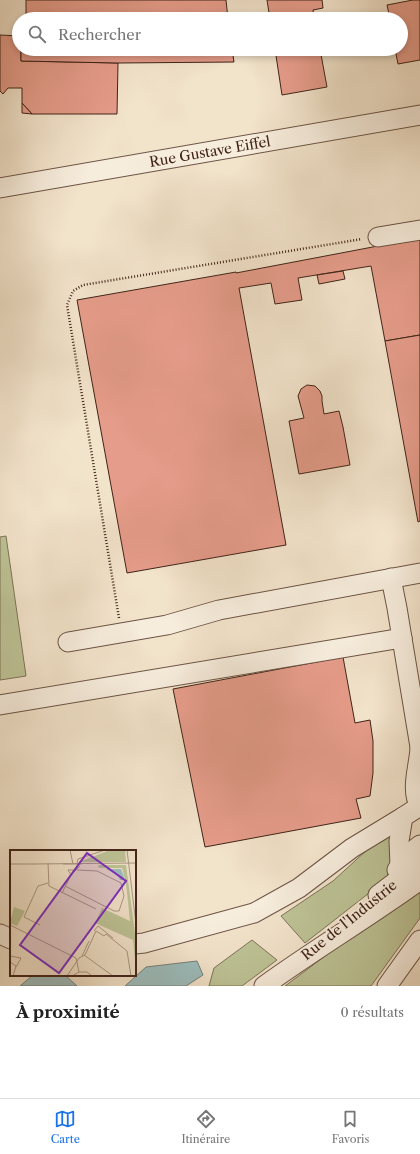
<!DOCTYPE html>
<html lang="fr">
<head>
<meta charset="utf-8">
<style>
  body { margin:0; font-family:"Libre Caslon Text",serif; background:#f2f2f2; color:#222 }
  .list { margin:0; padding:0; list-style:none }
  h2 { display:flex; justify-content:space-between; align-items:center; height:52px; margin:0; padding:0 16px; font-size:17px }
  h2 small { font-size:13px; font-weight:400; color:#767676 }
  .icon { flex:none; width:22px; height:22px; fill:none; stroke:currentColor; stroke-width:2; stroke-linecap:round; stroke-linejoin:round }
  .map { position:relative; flex:none; width:420px; height:986px; overflow:hidden }
  .search { position:absolute; background:#fff; box-shadow:0 2px 6px #0003; left:12px; right:12px; top:12px; height:44px; display:flex; align-items:center; gap:10px; box-sizing:border-box; padding:0 14px; border-radius:22px; color:#767676; font-size:15px }
  .sheet { height:112px; background:#fff }
  nav { display:flex; justify-content:space-around; align-items:center; box-sizing:border-box; height:56px; border-top:1px solid #e0e0e0; background:#fff; font-size:11px; color:#767676 }
  nav a { display:grid; justify-items:center; gap:2px }
  nav .on { color:#1a73e8 }
  .map>svg:first-child { display:block }
  .green { fill:#bdc396; stroke:#7e7457 }
  .water { fill:#9cbdbd; stroke:#77807b }
  .building { fill:#e59c8a; stroke:#402418 }
  .lines { fill:none; stroke-linecap:round; stroke-linejoin:round }
  .minor-casing { stroke:#6c5445; stroke-width:21 }
  .path { stroke:#402418; stroke-width:2.5; stroke-dasharray:1 2; stroke-linecap:butt }
  .minor { stroke:#f7eddd; stroke-width:19 }
  .labels { text-anchor:middle; dominant-baseline:central; stroke-width:3.5; stroke-linejoin:round; paint-order:stroke }
  .street-label { font-size:14px; fill:#402418; stroke:#f7eddd }
  .inset-road { fill:none; stroke:#ab9783; stroke-width:1 }
  .view { fill:#7b2cbf; fill-opacity:0.15; stroke:#7b2cbf; stroke-width:2 }
  .inset-edge { fill:none; stroke:#402418; stroke-width:2 }
</style>
</head>
<body>
<div class="map">
<svg width="420" height="986" viewBox="0 0 420 986">
  <rect width="100%" height="100%" fill="#f2e3cb"/>
  <filter id="stains"><feTurbulence type="fractalNoise" baseFrequency=".005" numOctaves="4"/><feColorMatrix values="0 0 0 0 .2 0 0 0 0 .09 0 0 0 0 .02 0 0 0 .5 -.17"/></filter>
  <radialGradient id="worn" r=".72"><stop offset=".6" stop-color="#630" stop-opacity="0"/><stop offset="1" stop-color="#630" stop-opacity=".3"/></radialGradient>
  <g class="green">
    <path d="M 6,536 L 26,676 L 0,680 L 0,537 Z"/>
    <path d="M 397,829 L 387,879 L 305,943 L 281,916 L 333,881 L 368,849 Z"/>
    <path d="M 420,885 L 420,918 L 371,986 L 285,986 Z"/>
    <path d="M 252,940 L 277,960 L 242,986 L 209,986 L 214,968 Z"/>
  </g>
  <g class="water">
    <path d="M 197,961 L 203,975 L 186,986 L 125,986 L 146,967 Z"/>
    <path d="M 33,975 L 65,975 L 77,986 L 20,986 Z"/>
  </g>
  <g class="building">
    <path d="M 26,0 L 226,0 L 228,19 L 26,19 Z"/>
    <path d="M 267,0 L 322,0 L 323,8 L 313,10 L 314,19 L 270,19 Z"/>
    <path d="M 413,0 L 420,0 L 420,60 L 398,64 L 395,49 L 401,49 L 401,19 L 390,19 L 387,5 Z"/>
    <path d="M 0,35 L 19,36 L 19,49 L 21,49 L 21,61 L 118,63 L 117,114 L 32,114 L 22,103 L 22,88 L 8,88 L 3,94 L 0,91 Z"/>
    <path d="M 21,49 L 232,49 L 234,62 L 118,63 L 21,61 Z"/>
    <path d="M 275,49 L 320,49 L 327,87 L 282,95 Z"/>
    <path d="M 22,103 L 32,114 L 22,113 Z"/>
    <path d="M 420,238 L 420,335 L 385,341 L 371,266 L 298,278 L 302,300 L 275,304 L 271,283 L 239,288 L 286,545 L 127,573 L 77,300 L 236,272 L 236,273 Z"/>
    <path d="M 343,271 L 345,279 L 319,284 L 317,275 Z"/>
    <path d="M 420,335 L 420,521 L 418,522 L 385,341 Z"/>
    <path d="M 307,385 L 315,386 L 320,391 L 322,396 L 322,401 L 324,414 L 339,411 L 343,427 L 350,465 L 299,474 L 289,421 L 304,418 L 298,396 L 301,389 Z"/>
    <path d="M 343,657 L 355,723 L 370,720 L 373,741 L 373,773 L 370,796 L 356,799 L 361,818 L 205,847 L 173,689 Z"/>
  </g>
  <g class="lines">
    <defs>
      <g id="minor">
        <path id="s1" d="M 0,188 L 420,115"/>
        <path d="M 378,237 L 420,230"/>
        <path d="M 391,578 L 397,608 L 420,747"/>
        <path d="M 68,642 L 167,625 L 219,610 L 420,573"/>
        <path d="M 0,705 L 402,638"/>
        <path d="M 420,748 C 419,767 410,789 420,807"/>
        <path d="M 400,865 L 399,841 L 403,817 L 420,806"/>
        <path d="M 397,870 C 402,859 410,852 420,845"/>
        <path d="M 378,895 L 420,863"/>
        <path d="M 0,934 L 11,939"/>
        <path d="M 135,944 L 144,943 L 254,913 L 299,888 L 352,848 L 403,817"/>
        <path d="M 264,986 C 315,949 369,917 420,880"/>
        <path d="M 387,986 L 420,940"/>
      </g>
    </defs>
    <use href="#minor" class="minor-casing"/>
    <path class="path" d="M 119,618 L 67,305 L 73,291 L 83,285 L 362,239"/>
    <use href="#minor" class="minor"/>
  </g>
  <g class="labels">
    <g class="street-label">
      <text stroke="none"><textPath href="#s1" startOffset="213">Rue Gustave Eiffel</textPath></text>
      <text transform="translate(349 920) rotate(-39)">Rue de l'Industrie</text>
    </g>
  </g>
  <g transform="translate(10 850)">
    <rect width="126" height="126" fill="#f2e3cb"/>
    <path d="M 100,0 L 115,0 L 116,12 L 69,12 ZM 88,15 L 116,15 L 126,91 L 126,120 L 123,90 L 85,73 L 92,58 L 120,71 L 116,33 L 112,18 L 89,18 ZM 4,57 L 15,61 L 7,76 L 0,73 Z" fill="#bdc396"/>
    <path d="M 96,19 L 111,19 L 115,30 L 110,30 L 108,25 Z" fill="#9cbdbd"/>
    <path class="inset-road" d="M 60,0 L 63,14M 117,0 L 126,74M 38,13 L 39,36 L 86,59M 0,14 L 24,14M 23,14 L 126,13M 53,14 L 72,14M 67,14 L 68,9 L 95,0M 61,25 L 58,20 L 65,20M 55,36 L 104,61 L 109,61 L 114,46 L 111,33 L 87,21 L 67,20M 52,43 L 61,25 L 70,16M 0,75 L 66,108 L 69,122 L 62,126M 30,75 L 14,67 L 28,36 L 38,33M 84,81 L 88,76 L 103,88M 74,105 L 103,126M 0,106 L 11,108 L 6,117M 72,106 L 79,91M 0,112 L 6,116 L 3,126M 69,122 L 77,122 L 82,126M 57,126 L 69,108 L 75,105 L 86,81 L 94,86 L 96,84 L 117,101 L 121,126"/>
    <path class="view" d="M 77,3 L 116,31 L 49,123 L 10,95 Z"/>
    <rect width="126" height="126" class="inset-edge"/>
  </g>
  <rect width="100%" height="100%" filter="url(#stains)"/>
  <rect width="100%" height="100%" fill="url(#worn)"/>
</svg>
<div class="search"><svg class="icon" aria-label="search" viewBox="0 0 24 24"><circle cx="10" cy="10" r="6"/><path d="M15 15l6 6"/></svg>Rechercher</div>
</div>
<section class="sheet">
<h2>À proximité<small>0 résultats</small></h2>
<ul class="list">
</ul>
</section>
<nav>
<a class="on"><svg class="icon" aria-label="map" viewBox="0 0 24 24"><path d="M3 6l6-2 6 2 6-2v14l-6 2-6-2-6 2zM9 4v14M15 6v14"/></svg>Carte</a>
<a><svg class="icon" aria-label="directions" viewBox="0 0 24 24"><path d="M12 3l9 9-9 9-9-9zM9 14v-3h6M13 9l2 2-2 2"/></svg>Itinéraire</a>
<a><svg class="icon" aria-label="saved" viewBox="0 0 24 24"><path d="M7 4h10v16l-5-4-5 4z"/></svg>Favoris</a>
</nav>
</body>
</html>
